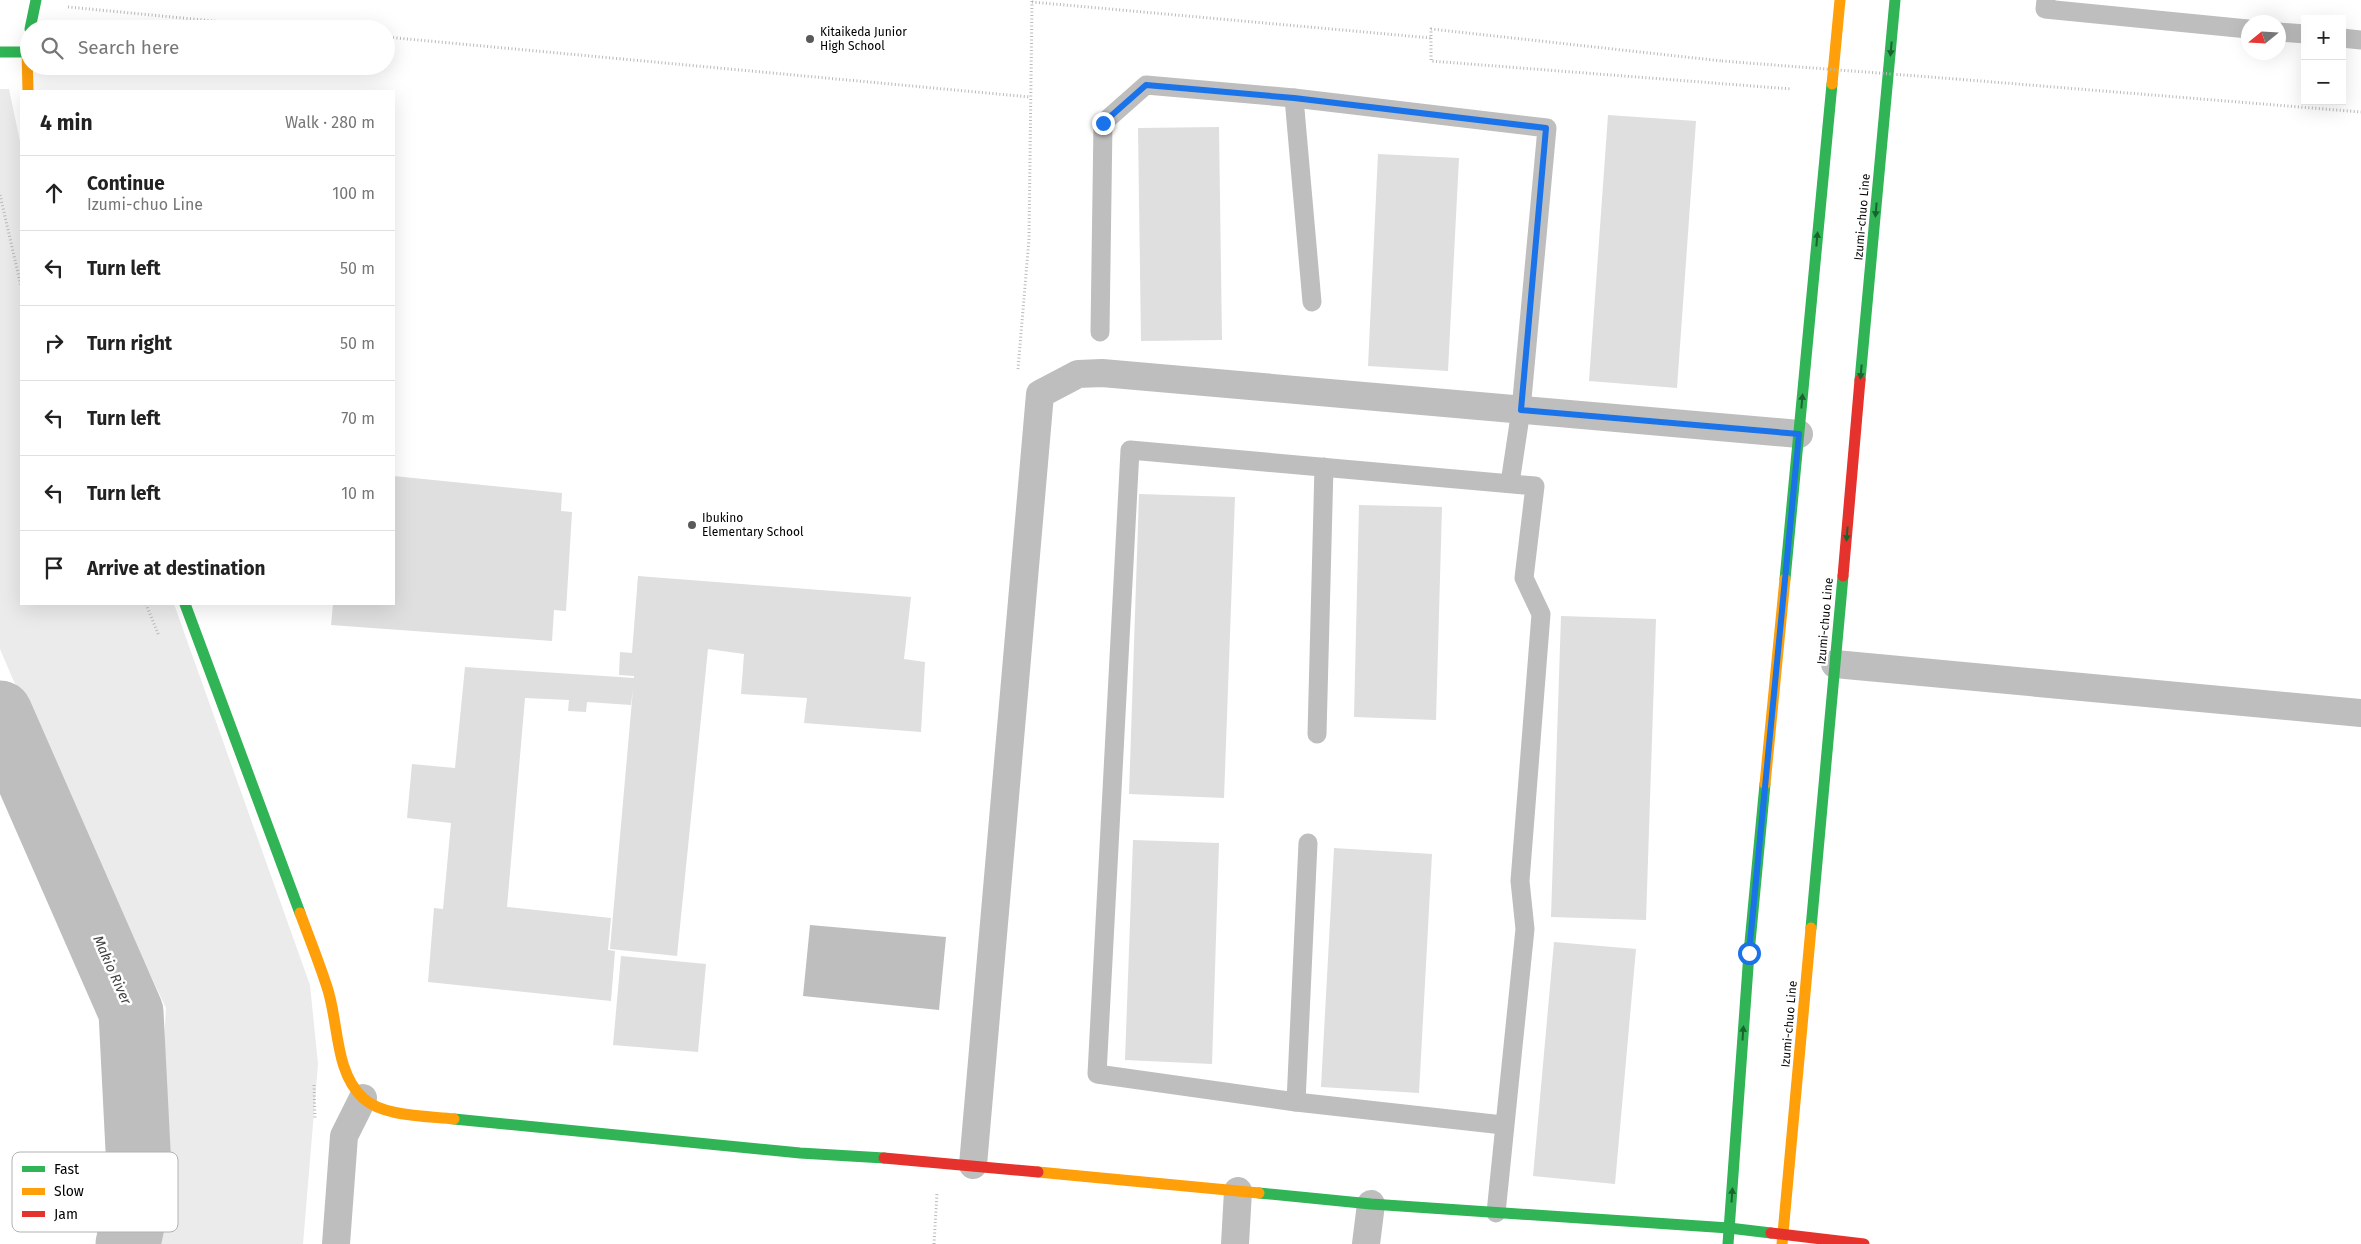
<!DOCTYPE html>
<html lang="en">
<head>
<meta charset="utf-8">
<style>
  body { margin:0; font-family:"Fira Sans",sans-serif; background:#f6f6f6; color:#222 }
  .controls { position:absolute; right:15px; top:15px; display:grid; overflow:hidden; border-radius:0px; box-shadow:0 5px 20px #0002 }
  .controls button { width:45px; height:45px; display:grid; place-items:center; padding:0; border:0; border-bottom:1px solid #e0e0e0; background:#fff; color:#222; font:25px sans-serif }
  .compass { position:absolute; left:2241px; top:15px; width:45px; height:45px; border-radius:50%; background:#fff; box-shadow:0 5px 20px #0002; rotate:252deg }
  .stop { position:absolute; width:15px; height:15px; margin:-11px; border:4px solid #1a73e8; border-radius:50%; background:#fff }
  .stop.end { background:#1a73e8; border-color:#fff; box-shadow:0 1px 5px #0008 }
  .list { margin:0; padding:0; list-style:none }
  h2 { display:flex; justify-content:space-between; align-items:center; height:65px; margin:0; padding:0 20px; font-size:21px }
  h2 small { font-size:16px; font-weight:400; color:#767676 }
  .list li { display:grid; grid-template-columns:32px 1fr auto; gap:15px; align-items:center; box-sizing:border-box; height:75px; padding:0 20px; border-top:1px solid #e0e0e0 }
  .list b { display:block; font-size:19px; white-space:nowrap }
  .list p { margin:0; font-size:16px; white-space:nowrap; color:#767676 }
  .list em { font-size:16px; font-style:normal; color:#767676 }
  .icon { flex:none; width:28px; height:28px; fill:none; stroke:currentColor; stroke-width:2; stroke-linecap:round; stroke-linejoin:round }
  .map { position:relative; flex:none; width:2361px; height:1244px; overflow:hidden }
  .search { position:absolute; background:#fff; box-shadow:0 5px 20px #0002; left:20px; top:20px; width:375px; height:55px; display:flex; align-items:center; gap:12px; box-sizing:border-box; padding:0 18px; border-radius:28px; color:#767676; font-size:19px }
  .panel { position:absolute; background:#fff; box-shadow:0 5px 20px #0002; left:20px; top:90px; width:375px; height:515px; border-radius:0px }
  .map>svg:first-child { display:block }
  .green { fill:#ebebeb }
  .water { fill:#bebebe }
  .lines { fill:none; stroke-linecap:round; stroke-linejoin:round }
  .river { stroke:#bebebe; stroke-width:65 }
  .building { fill:#dfdfdf }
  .path { stroke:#b9b9b9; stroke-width:3; stroke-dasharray:1 2.5; stroke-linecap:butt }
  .lane { stroke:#bebebe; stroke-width:19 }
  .street { stroke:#bebebe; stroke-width:28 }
  .fast { stroke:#30b455; stroke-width:11 }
  .slow { stroke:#ff9f0a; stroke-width:11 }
  .jam { stroke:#e5322d; stroke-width:11 }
  .path-bridge { stroke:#b9b9b9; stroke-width:3; stroke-dasharray:1 2.5; stroke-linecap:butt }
  .oneway { fill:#1a632f }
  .route { stroke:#1a73e8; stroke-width:6 }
  .poi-dot { fill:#595959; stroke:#fff; stroke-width:2 }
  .labels { text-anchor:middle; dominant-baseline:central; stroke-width:5; stroke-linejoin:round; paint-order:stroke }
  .poi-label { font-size:12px; fill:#000; stroke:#fff; text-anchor:start }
  .street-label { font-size:12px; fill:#000; stroke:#fff }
  .water-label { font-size:14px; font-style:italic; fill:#434343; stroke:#fff }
  .key { fill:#fff; stroke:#b2b2b2; stroke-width:1 }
  .key-label { font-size:14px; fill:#000 }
</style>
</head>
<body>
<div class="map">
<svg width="2361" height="1244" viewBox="0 0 2361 1244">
  <rect width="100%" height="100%" fill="#fff"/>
  <path class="green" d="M 0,89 L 9,89 L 21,146 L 21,604 L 174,604 L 310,985 L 318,1064 L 303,1244 L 152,1244 L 166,1008 L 41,745 L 0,649 Z"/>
  <path class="water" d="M 810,925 L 946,937 L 939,1010 L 803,996 Z"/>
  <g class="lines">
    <path class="river" d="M 0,713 L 131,1012 L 140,1189 L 128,1244"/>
  </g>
  <g class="building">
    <path d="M 1608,115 L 1696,121 L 1677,388 L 1589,381 Z"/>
    <path d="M 1219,127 L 1222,340 L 1141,341 L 1138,128 Z"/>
    <path d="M 1378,154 L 1459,158 L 1448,371 L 1368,366 Z"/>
    <path d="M 394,476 L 562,493 L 561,511 L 572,512 L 566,611 L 554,610 L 552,641 L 331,625 L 333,604 L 394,604 Z"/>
    <path d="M 1139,494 L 1235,497 L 1224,798 L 1129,794 Z"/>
    <path d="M 1359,505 L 1442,507 L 1436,720 L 1354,717 Z"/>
    <path d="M 638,576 L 911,597 L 904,659 L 925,662 L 921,732 L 804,723 L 807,698 L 741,694 L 744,654 L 708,649 L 677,956 L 610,949 L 633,689 L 631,705 L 587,702 L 586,712 L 568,711 L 569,700 L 525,698 L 507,907 L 611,918 L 608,950 L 615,951 L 611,1001 L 428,982 L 434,908 L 443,909 L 451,823 L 407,818 L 412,764 L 455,768 L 465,667 L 634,678 L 634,676 L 619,675 L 620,652 L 632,653 Z"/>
    <path d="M 1561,616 L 1656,619 L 1646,920 L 1551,917 Z"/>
    <path d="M 1133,840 L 1219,843 L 1212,1064 L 1125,1060 Z"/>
    <path d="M 1334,848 L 1432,854 L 1419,1093 L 1321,1087 Z"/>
    <path d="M 1554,942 L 1636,949 L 1615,1184 L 1533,1176 Z"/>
    <path d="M 621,956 L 706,964 L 698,1052 L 613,1045 Z"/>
  </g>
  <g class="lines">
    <g class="path">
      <path d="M 1032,2 L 1431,38 L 1431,29 L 1722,61"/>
      <path d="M 68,7 L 297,29"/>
      <path d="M 386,37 L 1030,97"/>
      <path d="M 1431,38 L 1431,61 L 1791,89"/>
      <path d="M 1956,79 L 2361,112"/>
      <path d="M 0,195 L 21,286"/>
      <path d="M 1018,369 L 1029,239 L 1032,0"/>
      <path d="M 146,604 L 159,636"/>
      <path d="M 314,1085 L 315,1118"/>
      <path d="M 934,1244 L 937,1193"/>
    </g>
    <g class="lane">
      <path d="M 2046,0 L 2045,9 L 2248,29"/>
      <path d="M 2278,32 L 2305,34"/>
      <path d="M 2342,38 L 2361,40"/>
      <path d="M 1294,98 L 1312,302"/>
      <path d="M 1100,332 L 1103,123 L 1146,85 L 1294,98 L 1547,128 L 1521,410 L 1510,483"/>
      <path d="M 1317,734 L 1324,467"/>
      <path d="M 1296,1102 L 1308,843"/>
      <path d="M 1496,1213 L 1525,929 L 1520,881 L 1541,614 L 1524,578 L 1535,486 L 1130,450 L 1097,1074 L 1296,1102 L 1503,1125"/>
    </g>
    <g class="street">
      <path d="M 1835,664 L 2361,713"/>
      <path d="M 973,1165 L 1040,394 L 1078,374 L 1102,373 L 1799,434"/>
      <path d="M 336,1244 L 344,1136 L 363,1098"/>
      <path d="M 1235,1244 L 1238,1191"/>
      <path d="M 1366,1244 L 1371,1204"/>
    </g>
    <g class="fast">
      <path d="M 30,29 L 36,0"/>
      <path d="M 0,52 L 27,52"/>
      <path d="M 1860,380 L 1895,0"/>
      <path d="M 1785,579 L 1832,84"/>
      <path d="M 185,604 L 300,913"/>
      <path d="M 1811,928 L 1843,576"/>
      <path d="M 454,1119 L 800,1153 L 884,1158"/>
      <path d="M 1259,1193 L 1371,1204 L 1729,1228 L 1771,1233"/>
      <path d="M 1728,1244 L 1749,953 L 1765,784"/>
    </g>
    <g class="slow">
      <path d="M 1832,84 L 1840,0"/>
      <path d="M 28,91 L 27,52 L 29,38"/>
      <path d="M 1765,784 L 1785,579"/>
      <path d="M 300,913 C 309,937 319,962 327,987 C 339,1022 334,1071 363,1098 C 383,1117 428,1116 454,1119"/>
      <path d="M 1038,1172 L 1259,1193"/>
      <path d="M 1782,1244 L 1811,928"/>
    </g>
    <g class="jam">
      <path d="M 1843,576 L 1860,380"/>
      <path d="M 884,1158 L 1038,1172"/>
      <path d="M 1771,1233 L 1864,1244"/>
    </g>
    <path class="path-bridge" d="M 1722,61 L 1956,79"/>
  </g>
  <defs><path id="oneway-solid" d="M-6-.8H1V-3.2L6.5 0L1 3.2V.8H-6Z" transform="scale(1.25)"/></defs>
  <g class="oneway">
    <use href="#oneway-solid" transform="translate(1891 49) rotate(95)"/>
    <use href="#oneway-solid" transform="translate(1876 210) rotate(95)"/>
    <use href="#oneway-solid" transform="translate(1817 239) rotate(-85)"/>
    <use href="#oneway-solid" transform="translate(1861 372) rotate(95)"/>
    <use href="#oneway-solid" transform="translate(1802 401) rotate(-85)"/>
    <use href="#oneway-solid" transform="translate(1847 534) rotate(95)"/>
    <use href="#oneway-solid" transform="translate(1743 1033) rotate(-86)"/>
    <use href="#oneway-solid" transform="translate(1732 1195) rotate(-86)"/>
  </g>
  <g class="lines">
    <path class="route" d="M 1103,123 L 1146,85 L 1294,98 L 1546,128 L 1521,410 L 1799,434 L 1749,953"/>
  </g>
  <g class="poi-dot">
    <circle cx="810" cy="39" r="5"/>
    <circle cx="692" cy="525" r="5"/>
  </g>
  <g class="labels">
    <g class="poi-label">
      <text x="820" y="32">Kitaikeda Junior<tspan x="820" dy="14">High School</tspan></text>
      <text x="702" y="518">Ibukino<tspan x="702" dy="14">Elementary School</tspan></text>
    </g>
    <g class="street-label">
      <text transform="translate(1862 217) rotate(-85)">Izumi-chuo Line</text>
      <text transform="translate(1825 621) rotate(-85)">Izumi-chuo Line</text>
      <text transform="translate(1789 1024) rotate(-85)">Izumi-chuo Line</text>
    </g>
    <g class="water-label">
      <text transform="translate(112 970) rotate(66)">Makio River</text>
    </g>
  </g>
  <rect x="12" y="1152" width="166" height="80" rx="8" class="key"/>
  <rect x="22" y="1166" width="23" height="6" fill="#30b455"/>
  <rect x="22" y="1188" width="23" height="7" fill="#ff9f0a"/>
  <rect x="22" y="1211" width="23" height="6" fill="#e5322d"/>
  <g class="key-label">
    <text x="54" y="1174">Fast</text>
    <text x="54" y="1196">Slow</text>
    <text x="54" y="1219">Jam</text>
  </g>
</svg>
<div class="controls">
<button>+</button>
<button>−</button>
</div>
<svg class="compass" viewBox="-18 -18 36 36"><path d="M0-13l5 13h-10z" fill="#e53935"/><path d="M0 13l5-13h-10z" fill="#767676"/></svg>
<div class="stop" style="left:1749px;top:953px"></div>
<div class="stop end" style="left:1103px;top:123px"></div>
<div class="search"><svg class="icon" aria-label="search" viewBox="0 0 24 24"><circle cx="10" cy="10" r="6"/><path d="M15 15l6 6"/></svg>Search here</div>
<section class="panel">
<h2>4 min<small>Walk · 280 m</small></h2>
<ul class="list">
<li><svg class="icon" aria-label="ahead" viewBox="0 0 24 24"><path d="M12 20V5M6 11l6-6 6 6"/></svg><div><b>Continue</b><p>Izumi-chuo Line</p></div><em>100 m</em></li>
<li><svg class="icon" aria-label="left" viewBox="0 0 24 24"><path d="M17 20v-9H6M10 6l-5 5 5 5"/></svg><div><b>Turn left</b></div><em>50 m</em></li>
<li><svg class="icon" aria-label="right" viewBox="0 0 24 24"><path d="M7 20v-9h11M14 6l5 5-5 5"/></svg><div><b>Turn right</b></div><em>50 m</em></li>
<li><svg class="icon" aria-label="left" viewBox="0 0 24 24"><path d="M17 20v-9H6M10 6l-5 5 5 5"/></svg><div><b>Turn left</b></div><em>70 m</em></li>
<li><svg class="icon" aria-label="left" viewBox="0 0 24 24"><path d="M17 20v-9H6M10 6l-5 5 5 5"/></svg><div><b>Turn left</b></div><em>10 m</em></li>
<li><svg class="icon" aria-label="arrive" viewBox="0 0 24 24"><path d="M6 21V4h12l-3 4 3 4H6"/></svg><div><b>Arrive at destination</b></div></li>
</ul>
</section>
</div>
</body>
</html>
